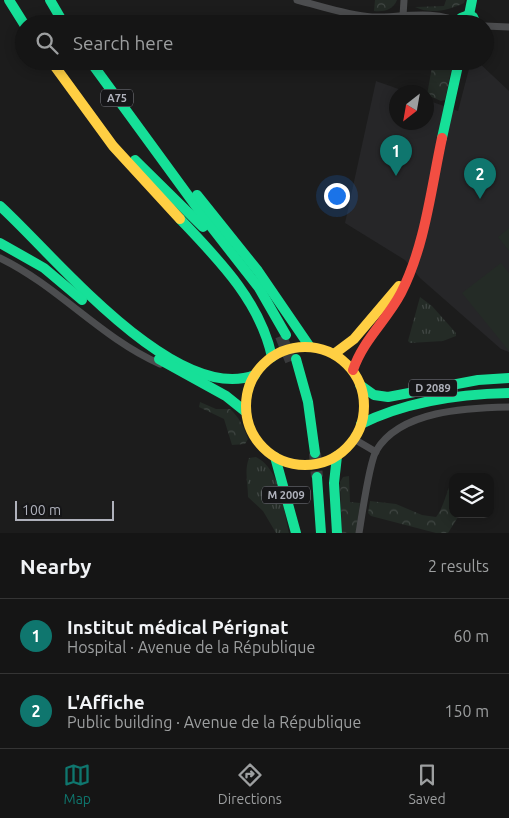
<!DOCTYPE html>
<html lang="en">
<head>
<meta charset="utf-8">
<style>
  body { margin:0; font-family:Ubuntu,sans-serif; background:#222; color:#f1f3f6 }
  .controls { position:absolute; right:15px; bottom:15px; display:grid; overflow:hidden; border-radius:10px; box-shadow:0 2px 12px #0003 }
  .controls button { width:45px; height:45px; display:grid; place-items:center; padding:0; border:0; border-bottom:1px solid #343434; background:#151515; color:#f1f3f6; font:25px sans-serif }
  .compass { position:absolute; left:389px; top:85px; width:45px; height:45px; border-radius:50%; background:#151515; box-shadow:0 2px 12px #0003; rotate:211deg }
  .scale { position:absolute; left:15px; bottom:12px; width:99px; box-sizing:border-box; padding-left:5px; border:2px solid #afb1bb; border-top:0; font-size:14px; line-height:18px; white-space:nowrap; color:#afb1bb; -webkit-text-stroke:4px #161618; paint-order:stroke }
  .you { position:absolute; left:336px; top:195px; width:18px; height:18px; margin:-12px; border:4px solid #fff; border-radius:50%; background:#1a73e8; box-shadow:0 0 0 8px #1a73e833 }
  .badge { display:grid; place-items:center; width:32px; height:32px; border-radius:50%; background:#0f766e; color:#fff; font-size:16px; font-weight:700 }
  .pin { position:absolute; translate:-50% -41px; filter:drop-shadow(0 1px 2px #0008) }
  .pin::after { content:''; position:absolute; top:26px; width:18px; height:15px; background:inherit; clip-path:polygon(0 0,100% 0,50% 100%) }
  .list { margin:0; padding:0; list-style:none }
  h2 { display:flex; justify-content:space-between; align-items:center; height:65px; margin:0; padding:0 20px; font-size:21px }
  h2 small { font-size:16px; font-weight:400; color:#9d9fa0 }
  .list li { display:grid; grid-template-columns:32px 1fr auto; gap:15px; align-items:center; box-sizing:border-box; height:75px; padding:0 20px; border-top:1px solid #343434 }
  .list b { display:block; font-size:19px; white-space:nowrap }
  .list p { margin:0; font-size:16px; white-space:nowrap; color:#9d9fa0 }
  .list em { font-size:16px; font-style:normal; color:#9d9fa0 }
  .icon { flex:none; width:28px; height:28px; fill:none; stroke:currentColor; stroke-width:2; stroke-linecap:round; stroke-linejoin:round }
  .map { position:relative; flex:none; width:509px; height:533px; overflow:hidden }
  .search { position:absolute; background:#151515; box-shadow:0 2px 12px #0003; left:15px; right:15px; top:15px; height:55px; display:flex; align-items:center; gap:12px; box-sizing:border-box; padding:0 18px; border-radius:28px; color:#9d9fa0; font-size:19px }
  .sheet { height:215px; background:#151515 }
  nav { display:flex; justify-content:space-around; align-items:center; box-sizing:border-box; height:70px; border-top:1px solid #343434; background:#151515; font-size:14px; color:#9d9fa0 }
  nav a { display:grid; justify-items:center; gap:2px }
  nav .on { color:#0f766e }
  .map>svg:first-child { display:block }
  .built { fill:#262628 }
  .grass { fill:url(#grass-tufts) }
  .forest { fill:url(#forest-crowns) }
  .garden { fill:#242b26 }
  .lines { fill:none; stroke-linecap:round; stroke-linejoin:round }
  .highway-tunnel { stroke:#393a3c; stroke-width:12; stroke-dasharray:12 6; stroke-linecap:butt }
  .street { stroke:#4c4d4f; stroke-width:7 }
  .fast { stroke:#16e098; stroke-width:10 }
  .slow { stroke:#ffcf43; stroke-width:10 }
  .jam { stroke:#f24e42; stroke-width:10 }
  .labels { text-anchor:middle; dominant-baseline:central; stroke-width:4.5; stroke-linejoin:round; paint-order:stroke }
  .shield { fill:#161618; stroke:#81828a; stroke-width:1 }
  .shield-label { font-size:11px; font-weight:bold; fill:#afb1bb }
</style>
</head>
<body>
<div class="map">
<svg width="509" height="533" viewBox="0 0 509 533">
  <defs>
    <pattern id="grass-tufts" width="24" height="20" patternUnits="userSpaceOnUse" patternTransform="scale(1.25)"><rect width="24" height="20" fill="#242b26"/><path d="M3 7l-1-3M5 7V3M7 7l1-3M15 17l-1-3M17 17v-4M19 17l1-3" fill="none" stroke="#414744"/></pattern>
    <pattern id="forest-crowns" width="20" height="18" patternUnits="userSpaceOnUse" patternTransform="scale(1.25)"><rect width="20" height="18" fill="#242b26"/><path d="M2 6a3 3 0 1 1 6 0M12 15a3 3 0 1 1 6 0" fill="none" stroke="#414744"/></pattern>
  </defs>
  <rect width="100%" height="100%" fill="#1c1c1c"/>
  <path class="built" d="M 471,61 L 477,61 L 509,91 L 509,352 L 501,349 L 420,278 L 405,260 L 345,223 L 376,81 L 407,92 L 396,92 L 396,122 L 426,122 L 427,100 L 458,111 Z"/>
  <g class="grass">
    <path d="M 420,297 L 432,306 L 456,333 L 456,336 L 443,341 L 410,343 L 408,341 Z"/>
    <path d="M 256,457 C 281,470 283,508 289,533 L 276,533 L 263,511 L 248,497 C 248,483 244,471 249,458 Z"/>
  </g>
  <g class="forest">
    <path d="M 375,0 L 397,0 C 393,10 384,12 374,11 Z"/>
    <path d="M 446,0 L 465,0 L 464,3 C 449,10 431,15 415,7 L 444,6 Z"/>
    <path d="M 433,61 L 453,61 L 445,100 L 441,101 L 427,95 Z"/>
    <path d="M 200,402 L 216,409 L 230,409 C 239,417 244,427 248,439 L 245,444 L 232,445 L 224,419 L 199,407 Z"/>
    <path d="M 349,476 L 350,502 L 360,503 L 356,533 L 342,533 L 340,482 L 343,477 Z"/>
    <path d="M 453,479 L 453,514 L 460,514 L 448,533 L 436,533 L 371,516 L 368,513 L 370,501 L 396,504 L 422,515 L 436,517 C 444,507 446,492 453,479 Z"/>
  </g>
  <g class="garden">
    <path d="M 509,228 L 509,251 L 498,237 Z"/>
    <path d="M 501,263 L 509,273 L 509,351 L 462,293 Z"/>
  </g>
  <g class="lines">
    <g class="highway-tunnel">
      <path d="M 281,336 L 291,361"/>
      <path d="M 315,453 L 317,477"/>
    </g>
    <g class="street">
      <path d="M 297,0 C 321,6 346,15 372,17 C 396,18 438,9 459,23"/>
      <path d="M 403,16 L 404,0"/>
      <path d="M 485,26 L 509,27"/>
      <path d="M 0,258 C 58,286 101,338 160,364"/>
      <path d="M 354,439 L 376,452"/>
      <path d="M 359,533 C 362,515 369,464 376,451 C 400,410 467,408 509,407"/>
    </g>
    <g class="fast">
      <path d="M 9,0 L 24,24"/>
      <path d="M 50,0 L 64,24"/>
      <path d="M 469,15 L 472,0"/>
      <path d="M 459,24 L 461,18 L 469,15 L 473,17 L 476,24"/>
      <path d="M 90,61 L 209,224 L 259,288 L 286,335"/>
      <path d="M 442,138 L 459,61"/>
      <path d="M 135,160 L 203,227"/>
      <path d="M 197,195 L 258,271 L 310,347"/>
      <path d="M 0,206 C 53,254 175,406 255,375"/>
      <path d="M 180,219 C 218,259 260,301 272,357"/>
      <path d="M 0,243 L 44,268 L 82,300"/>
      <path d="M 159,359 L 226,396 L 246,412"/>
      <path d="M 296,359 L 308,402 L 315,453"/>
      <path d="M 360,385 L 374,395 L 388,397 L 478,380 L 509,378"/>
      <path d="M 361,424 C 407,401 458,394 509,393"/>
      <path d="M 337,456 L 334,483 L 337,533"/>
      <path d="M 275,457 L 296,533"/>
      <path d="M 317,477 L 321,533"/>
    </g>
    <g class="slow">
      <path d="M 51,61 L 113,146 L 180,219"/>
      <circle cx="305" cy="406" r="59"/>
      <path d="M 334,354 L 354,339 L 399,286"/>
    </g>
    <path class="jam" d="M 353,370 C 363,340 387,320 401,293 C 425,246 431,189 442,138"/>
  </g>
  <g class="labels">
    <g class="shield">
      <rect x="101" y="89.5" width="32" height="17" rx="4"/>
      <rect x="409" y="379.5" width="48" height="17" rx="4"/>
      <rect x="262" y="486.5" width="48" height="17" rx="4"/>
    </g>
    <g class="shield-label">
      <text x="117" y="98">A75</text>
      <text x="433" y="388">D 2089</text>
      <text x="286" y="495">M 2009</text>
    </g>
  </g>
</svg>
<div class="controls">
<button><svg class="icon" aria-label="layers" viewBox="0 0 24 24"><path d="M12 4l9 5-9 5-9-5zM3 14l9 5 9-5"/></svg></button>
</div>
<svg class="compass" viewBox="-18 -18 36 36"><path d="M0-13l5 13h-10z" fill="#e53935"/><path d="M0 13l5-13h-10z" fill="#9d9fa0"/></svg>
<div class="scale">100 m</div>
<div class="you"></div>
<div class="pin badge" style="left:396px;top:176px">1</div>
<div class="pin badge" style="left:480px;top:199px">2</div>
<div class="search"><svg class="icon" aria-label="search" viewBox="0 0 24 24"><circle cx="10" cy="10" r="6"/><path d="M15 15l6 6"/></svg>Search here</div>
</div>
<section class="sheet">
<h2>Nearby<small>2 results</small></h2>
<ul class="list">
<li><span class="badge">1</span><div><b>Institut médical Pérignat</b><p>Hospital · Avenue de la République</p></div><em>60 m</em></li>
<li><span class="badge">2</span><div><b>L'Affiche</b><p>Public building · Avenue de la République</p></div><em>150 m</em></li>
</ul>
</section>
<nav>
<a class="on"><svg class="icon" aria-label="map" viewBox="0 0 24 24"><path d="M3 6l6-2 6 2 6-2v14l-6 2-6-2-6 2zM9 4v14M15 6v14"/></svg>Map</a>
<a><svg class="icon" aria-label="directions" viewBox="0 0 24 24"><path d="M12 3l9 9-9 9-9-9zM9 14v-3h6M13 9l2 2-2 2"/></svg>Directions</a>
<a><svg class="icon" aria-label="saved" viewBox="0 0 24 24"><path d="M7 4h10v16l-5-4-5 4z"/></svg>Saved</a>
</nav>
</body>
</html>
